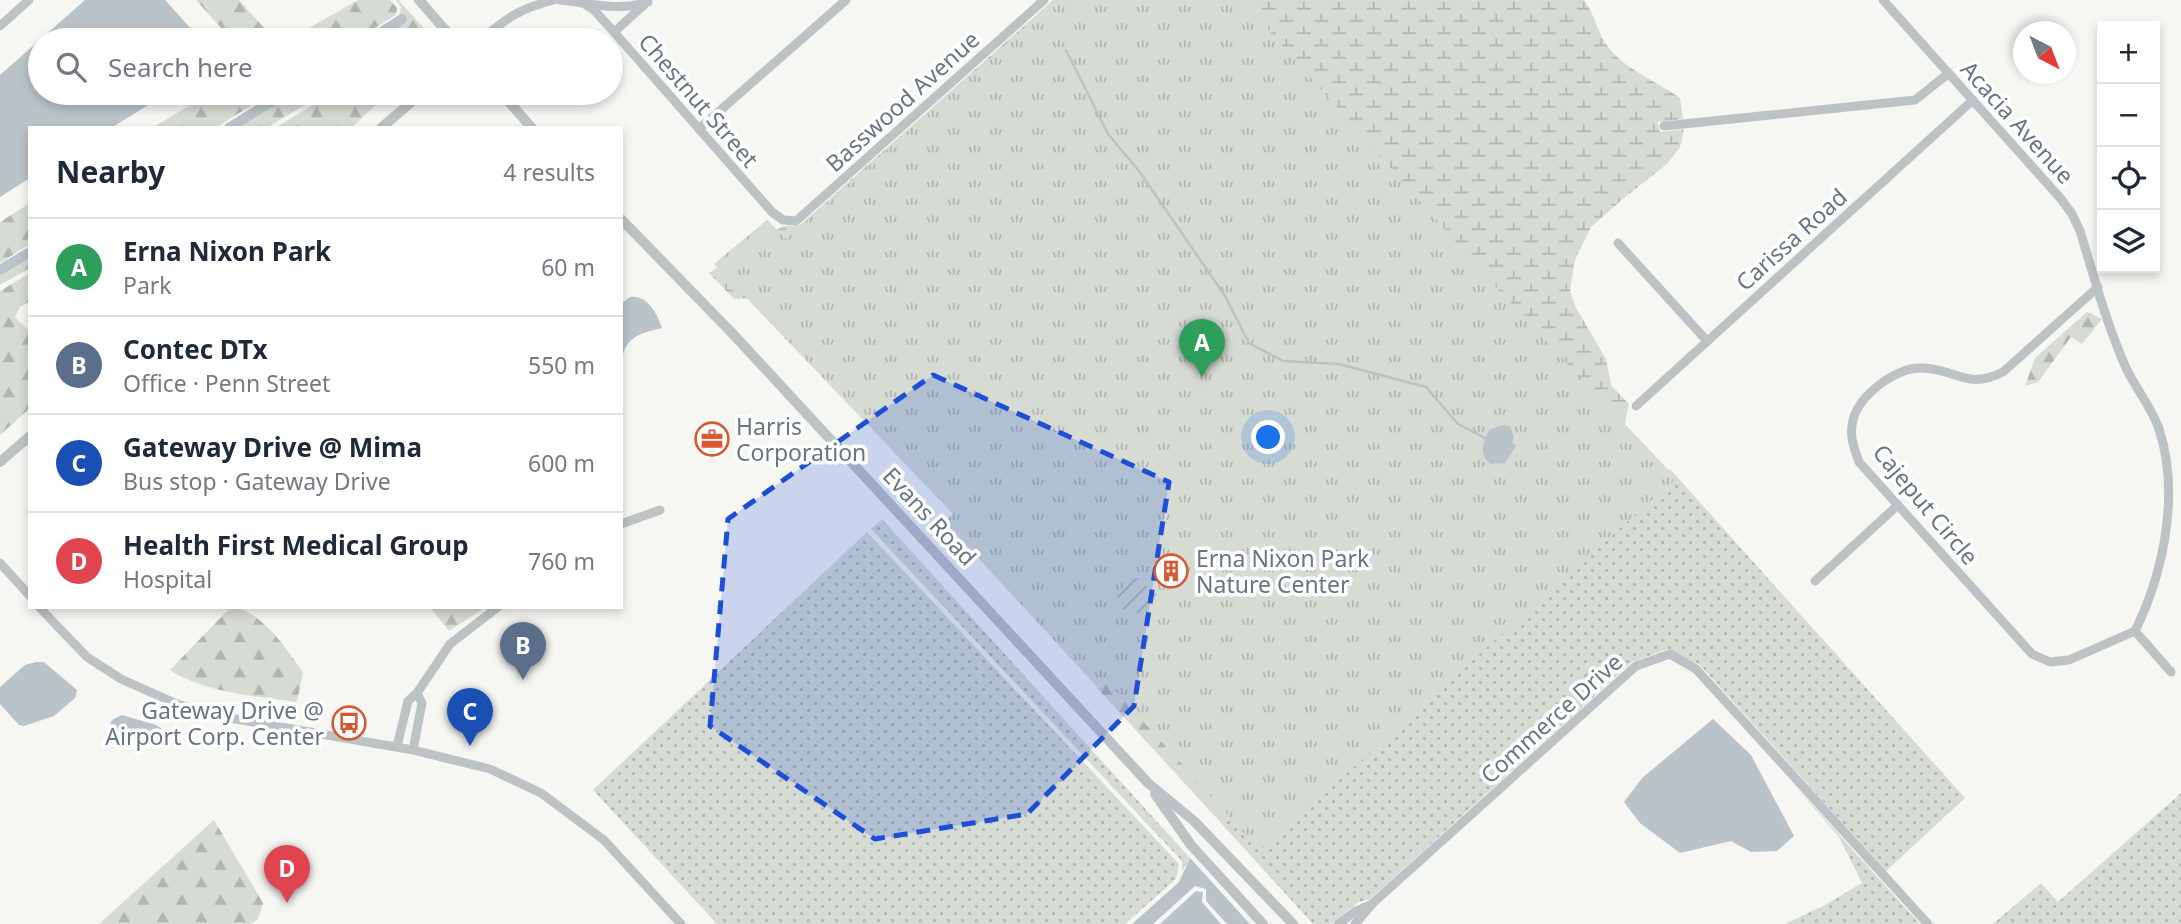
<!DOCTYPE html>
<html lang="en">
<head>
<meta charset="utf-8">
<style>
  body { margin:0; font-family:"Noto Sans",sans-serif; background:#f6f6f7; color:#1f2937 }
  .controls { position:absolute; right:21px; top:21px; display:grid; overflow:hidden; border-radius:0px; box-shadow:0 4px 10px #0003 }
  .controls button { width:63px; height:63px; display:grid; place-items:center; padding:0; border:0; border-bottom:2px solid #e0e1e3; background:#fff; color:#1f2937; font:35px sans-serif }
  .compass { position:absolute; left:2013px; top:21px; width:63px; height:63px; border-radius:50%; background:#fff; box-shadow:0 4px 10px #0003; rotate:138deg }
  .you { position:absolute; left:1269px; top:438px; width:24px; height:24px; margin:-18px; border:5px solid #fff; border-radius:50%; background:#1a73e8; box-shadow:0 0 0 10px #1a73e833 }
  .badge { display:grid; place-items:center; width:46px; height:46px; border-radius:50%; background:#7c3aed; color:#fff; font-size:23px; font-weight:700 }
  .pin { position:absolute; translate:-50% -58px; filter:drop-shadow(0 2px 4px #0008) }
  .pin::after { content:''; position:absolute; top:37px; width:24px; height:21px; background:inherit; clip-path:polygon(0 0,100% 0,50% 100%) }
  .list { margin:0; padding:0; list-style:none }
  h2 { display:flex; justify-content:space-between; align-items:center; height:91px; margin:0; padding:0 28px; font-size:30px }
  h2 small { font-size:23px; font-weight:400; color:#747a83 }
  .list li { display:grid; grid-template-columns:46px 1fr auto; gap:21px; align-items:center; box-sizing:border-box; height:98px; padding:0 28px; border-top:2px solid #e0e1e3 }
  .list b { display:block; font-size:26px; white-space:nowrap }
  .list p { margin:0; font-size:23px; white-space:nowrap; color:#747a83 }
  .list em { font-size:23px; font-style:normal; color:#747a83 }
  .icon { flex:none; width:38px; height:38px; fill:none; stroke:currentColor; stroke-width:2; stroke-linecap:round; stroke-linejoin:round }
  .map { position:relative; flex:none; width:2181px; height:924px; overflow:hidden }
  .search { position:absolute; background:#fff; box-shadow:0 4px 10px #0003; left:28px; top:28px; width:595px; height:77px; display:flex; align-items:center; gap:18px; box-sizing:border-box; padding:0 24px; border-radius:38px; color:#747a83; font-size:26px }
  .panel { position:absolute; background:#fff; box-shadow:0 4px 10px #0003; left:28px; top:126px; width:595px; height:483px; border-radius:0px }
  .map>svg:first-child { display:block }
  .grass { fill:url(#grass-dots) }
  .forest { fill:url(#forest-firs) }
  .wetland { fill:url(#wetland-marsh) }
  .park { fill:url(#park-tufts) }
  .garden { fill:url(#garden-furrows) }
  .water { fill:#b9c3c8 }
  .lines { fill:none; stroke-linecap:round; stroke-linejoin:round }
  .stream { stroke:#b9c3c8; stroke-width:2.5 }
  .canal { stroke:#b9c3c8; stroke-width:10 }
  .minor { stroke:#bdc2c5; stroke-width:9 }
  .tertiary { stroke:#bdc2c5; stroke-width:10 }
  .marked { fill:#1d4ed8; fill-opacity:0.2; stroke:#1d4ed8; stroke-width:5; stroke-dasharray:14 9; stroke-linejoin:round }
  .labels { text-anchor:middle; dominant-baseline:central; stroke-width:7; stroke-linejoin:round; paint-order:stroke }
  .street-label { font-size:23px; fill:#677682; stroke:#fff }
  .poi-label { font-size:23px; fill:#677682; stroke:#fff; text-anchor:start }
</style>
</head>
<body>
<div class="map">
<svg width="2181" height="924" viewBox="0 0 2181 924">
  <defs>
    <pattern id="grass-dots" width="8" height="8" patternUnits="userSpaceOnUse" patternTransform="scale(1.75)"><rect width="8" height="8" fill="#d6dbd3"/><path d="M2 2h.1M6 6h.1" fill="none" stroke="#b1b6b1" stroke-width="1.8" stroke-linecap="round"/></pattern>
    <pattern id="forest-firs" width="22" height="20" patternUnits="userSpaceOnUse" patternTransform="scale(1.75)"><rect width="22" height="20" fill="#d6dbd3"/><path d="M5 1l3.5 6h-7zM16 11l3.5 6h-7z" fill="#b1b6b1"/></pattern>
    <pattern id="wetland-marsh" width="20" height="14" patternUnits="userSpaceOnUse" patternTransform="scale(1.75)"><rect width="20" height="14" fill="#d6dbd3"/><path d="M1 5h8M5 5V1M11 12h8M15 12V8" fill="none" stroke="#b1b6b1"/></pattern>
    <pattern id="park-tufts" width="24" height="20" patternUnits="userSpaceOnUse" patternTransform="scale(1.75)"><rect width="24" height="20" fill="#d6dbd3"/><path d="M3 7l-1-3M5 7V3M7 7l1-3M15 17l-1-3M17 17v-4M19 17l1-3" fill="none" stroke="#b1b6b1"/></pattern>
    <pattern id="garden-furrows" width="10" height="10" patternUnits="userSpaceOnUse" patternTransform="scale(1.75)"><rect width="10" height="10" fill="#d6dbd3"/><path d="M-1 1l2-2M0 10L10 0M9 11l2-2" fill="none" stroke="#b1b6b1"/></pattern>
  </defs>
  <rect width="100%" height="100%" fill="#f6f6f3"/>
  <g class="grass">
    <path d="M 1670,469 L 1965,798 L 1886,871 L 1700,665 L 1668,649 L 1632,662 L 1370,899 L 1359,902 L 1330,924 L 1313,924 L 1222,824 L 1272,778 L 1401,711 Z"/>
    <path d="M 882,519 L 1190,858 L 1182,871 L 1182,861 L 871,529 Z"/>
    <path d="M 867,532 L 1179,864 L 1176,879 L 1125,924 L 717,924 L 593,790 Z"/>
    <path d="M 1795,786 L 1920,924 L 1785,924 L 1825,905 L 1862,883 L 1839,837 Z"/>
    <path d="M 2181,793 L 2181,924 L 1993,924 L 2041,883 L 2058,902 Z"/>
  </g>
  <g class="forest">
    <path d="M 196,0 L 239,0 L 275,40 L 232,40 Z"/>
    <path d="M 358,0 L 390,0 L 397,8 L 396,15 L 355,40 L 288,40 Z"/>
    <path d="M 396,0 L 398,0 L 435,40 L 364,40 L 398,19 L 401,7 Z"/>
    <path d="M 210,93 L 271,93 L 215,128 L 152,128 Z"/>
    <path d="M 280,93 L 325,93 L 266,128 L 224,128 Z"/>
    <path d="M 333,93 L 389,93 L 351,128 L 275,128 Z"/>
    <path d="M 30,203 L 30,244 L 0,263 L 0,222 Z"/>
    <path d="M 30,249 L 30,268 L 0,285 L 0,268 Z"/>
    <path d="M 30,273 L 30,301 L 20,307 L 15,317 L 30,332 L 30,408 L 0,435 L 0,291 Z"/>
    <path d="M 2087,312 L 2102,319 L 2082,344 L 2071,337 L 2038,382 L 2025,386 L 2035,358 Z"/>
    <path d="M 231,607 C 263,611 285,648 303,672 L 297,702 C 258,697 203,692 170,670 Z"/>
    <path d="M 430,607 L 486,607 L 449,631 Z"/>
    <path d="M 1132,657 L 1272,778 L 1222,824 L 1097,688 Z"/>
    <path d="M 214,820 L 263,903 L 258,919 L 250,924 L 99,924 Z"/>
  </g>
  <path class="wetland" d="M 1053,0 L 1584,0 C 1596,16 1597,34 1609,48 C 1626,70 1658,82 1680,98 L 1683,119 L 1658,122 L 1660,132 L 1684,129 L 1680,147 L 1667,164 L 1624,198 L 1591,227 L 1575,260 L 1570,291 L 1575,306 L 1606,359 L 1611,385 L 1629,404 L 1621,441 L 760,298 L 734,299 L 709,273 L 783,226 L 800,225 Z"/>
  <path class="park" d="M 1056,0 L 1242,0 L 1503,295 L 1676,478 L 1260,851 L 1106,680 L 1097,687 L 945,522 L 953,514 L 714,264 L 767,220 L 786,239 Z"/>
  <path class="garden" d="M 1138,578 L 1163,600 L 1143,614 L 1120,609 L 1117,595 L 1128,580 Z"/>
  <g class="water">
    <path d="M 85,0 L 165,0 L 201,40 L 40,40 L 40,93 L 168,93 L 111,128 L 30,128 L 30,178 L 0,197 L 0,75 Z"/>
    <path d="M 630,297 C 647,295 657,313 662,328 C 637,334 623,338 621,367 L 621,304 Z"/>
    <path d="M 1502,425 L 1510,426 L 1514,437 L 1512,442 L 1516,446 L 1505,463 L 1490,464 C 1478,452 1483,444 1489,430 Z"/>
    <path d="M 36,662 L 44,662 L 77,690 L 75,698 L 54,716 L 24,726 L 19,725 L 0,704 L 0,687 L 25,665 Z"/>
    <path d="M 122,715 L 156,725 L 161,728 L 163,736 L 159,738 L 139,734 L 125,734 L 119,733 L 110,724 L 112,720 Z"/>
    <path d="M 1713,719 L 1751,755 L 1794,836 L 1777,851 L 1751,852 L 1731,841 L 1680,853 L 1640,823 L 1624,802 L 1642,778 Z"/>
    <path d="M 1190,858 L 1250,924 L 1227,924 L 1206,901 L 1206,889 L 1195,886 L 1153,924 L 1132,924 L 1179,882 Z"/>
    <path d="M 1196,891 L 1203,892 L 1202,902 L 1221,924 L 1160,924 Z"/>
  </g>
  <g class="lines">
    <path class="stream" d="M 1066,50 L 1108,134 L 1139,171 L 1225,296 L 1249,343 L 1283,361 L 1339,364 L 1426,387 L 1458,424 L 1485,438"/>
    <g class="canal">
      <path d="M 369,40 L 402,19"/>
      <path d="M 229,128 L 285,93"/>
      <path d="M 0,270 L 30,252"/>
    </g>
    <g class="minor">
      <path d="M 560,0 C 589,3 619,12 648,2"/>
      <path d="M 1883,0 L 2061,199 L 2072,214 L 2080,231 C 2094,277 2107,325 2126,368 C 2136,389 2152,408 2159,429 C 2180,493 2164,572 2135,631 L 2171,672"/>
      <path d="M 586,5 L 594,10 L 614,32 L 772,212 L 783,220 L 796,221 L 1044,0"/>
      <path d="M 0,26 L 29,0"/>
      <path d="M 614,32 L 644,5"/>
      <path d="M 481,40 C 506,18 521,8 554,0"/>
      <path d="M 1664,126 L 1915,100 L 1949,73"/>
      <path d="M 699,129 L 846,0"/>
      <path d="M 1618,243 L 1707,341"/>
      <path d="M 2098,287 L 2003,372 C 1967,390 1958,370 1924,368 C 1897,366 1860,394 1853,420 C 1849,435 1854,448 1859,462 L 2032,654 L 2050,662 L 2069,660 L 2135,631"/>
      <path d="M 1636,406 L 1973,100"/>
      <path d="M 621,524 L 660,510"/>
      <path d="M 0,563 L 30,596"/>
      <path d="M 1815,581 L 1898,505"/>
      <path d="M 39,607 L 87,657 L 121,679 L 177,704 L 230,718 L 413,750 L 490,769 L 541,793 L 604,840 L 681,924"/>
      <path d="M 397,746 L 408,701 L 417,693 L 450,644 L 498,607"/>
      <path d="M 413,750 L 422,703 L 417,693"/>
      <path d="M 1338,924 L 1356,911 L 1372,904"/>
      <path d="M 1355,924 L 1373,903 L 1636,666 L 1670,654 L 1696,669 L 1928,924"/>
    </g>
    <g class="tertiary">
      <path d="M 419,0 L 454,40"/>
      <path d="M 501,93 L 532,128"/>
      <path d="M 381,128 L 422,93"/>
      <path d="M 621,219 L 732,333 L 1148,783 L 1194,821 L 1293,924"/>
      <path d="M 0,462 L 30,436"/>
      <path d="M 1155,794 L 1191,845 L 1263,924"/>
    </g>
  </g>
  <path class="marked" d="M 933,375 L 1169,482 L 1134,706 L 1027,814 L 875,839 L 710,726 L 728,519 Z"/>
  <defs>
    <symbol id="office-ring" viewBox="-11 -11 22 22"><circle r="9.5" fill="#fff" stroke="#d65933" stroke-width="1.5"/><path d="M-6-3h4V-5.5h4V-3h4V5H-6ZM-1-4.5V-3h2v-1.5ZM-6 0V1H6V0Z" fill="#d65933"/></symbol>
    <symbol id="building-ring" viewBox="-11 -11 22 22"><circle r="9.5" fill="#fff" stroke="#d65933" stroke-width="1.5"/><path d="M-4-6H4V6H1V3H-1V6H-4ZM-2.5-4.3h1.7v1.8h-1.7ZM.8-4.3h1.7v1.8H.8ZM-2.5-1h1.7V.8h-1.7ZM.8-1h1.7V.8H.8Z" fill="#d65933"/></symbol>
    <symbol id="bus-ring" viewBox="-11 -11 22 22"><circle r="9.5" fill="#fff" stroke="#d65933" stroke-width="1.5"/><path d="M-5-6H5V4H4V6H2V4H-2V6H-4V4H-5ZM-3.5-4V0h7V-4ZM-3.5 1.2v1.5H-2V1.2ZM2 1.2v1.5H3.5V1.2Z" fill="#d65933"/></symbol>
  </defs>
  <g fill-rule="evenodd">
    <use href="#office-ring" x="693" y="420" width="38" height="38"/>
    <use href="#building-ring" x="1152" y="552" width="38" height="38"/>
    <use href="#bus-ring" x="330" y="704" width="38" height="38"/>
  </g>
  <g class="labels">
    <g class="street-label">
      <text transform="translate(699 100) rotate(49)">Chestnut Street</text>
      <text transform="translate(902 101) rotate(-42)">Basswood Avenue</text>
      <text transform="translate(2018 122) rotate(48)">Acacia Avenue</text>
      <text transform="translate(1791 239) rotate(-42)">Carissa Road</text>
      <text transform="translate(1926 504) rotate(50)">Cajeput Circle</text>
      <text transform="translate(930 516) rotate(47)">Evans Road</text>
      <text transform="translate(1551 718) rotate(-42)">Commerce Drive</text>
    </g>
    <g class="poi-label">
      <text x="736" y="426">Harris<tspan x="736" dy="26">Corporation</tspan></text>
      <text x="1196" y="558">Erna Nixon Park<tspan x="1196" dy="26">Nature Center</tspan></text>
      <text x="324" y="710" text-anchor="end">Gateway Drive @<tspan x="324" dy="26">Airport Corp. Center</tspan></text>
    </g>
  </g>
</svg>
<div class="controls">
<button>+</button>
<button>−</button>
<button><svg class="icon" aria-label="locate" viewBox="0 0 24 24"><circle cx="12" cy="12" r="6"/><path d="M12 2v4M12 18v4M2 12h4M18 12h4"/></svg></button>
<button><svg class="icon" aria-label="layers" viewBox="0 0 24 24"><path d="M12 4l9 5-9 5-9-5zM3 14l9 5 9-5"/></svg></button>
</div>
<svg class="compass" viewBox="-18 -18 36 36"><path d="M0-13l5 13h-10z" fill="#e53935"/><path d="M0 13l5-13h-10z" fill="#747a83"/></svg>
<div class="you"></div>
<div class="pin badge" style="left:1202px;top:377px;background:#2e9e5b">A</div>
<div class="pin badge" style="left:523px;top:680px;background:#5c6f8a">B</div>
<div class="pin badge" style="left:470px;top:746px;background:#1a4fb4">C</div>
<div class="pin badge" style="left:287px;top:903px;background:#e0444e">D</div>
<div class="search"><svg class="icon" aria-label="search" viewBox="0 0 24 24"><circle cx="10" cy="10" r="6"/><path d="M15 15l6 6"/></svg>Search here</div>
<section class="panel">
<h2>Nearby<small>4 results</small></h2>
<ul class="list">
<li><span class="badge" style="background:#2e9e5b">A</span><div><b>Erna Nixon Park</b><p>Park</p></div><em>60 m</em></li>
<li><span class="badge" style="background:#5c6f8a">B</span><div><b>Contec DTx</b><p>Office · Penn Street</p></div><em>550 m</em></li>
<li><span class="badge" style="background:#1a4fb4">C</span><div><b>Gateway Drive @ Mima</b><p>Bus stop · Gateway Drive</p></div><em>600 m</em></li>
<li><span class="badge" style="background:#e0444e">D</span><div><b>Health First Medical Group</b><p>Hospital</p></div><em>760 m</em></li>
</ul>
</section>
</div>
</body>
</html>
